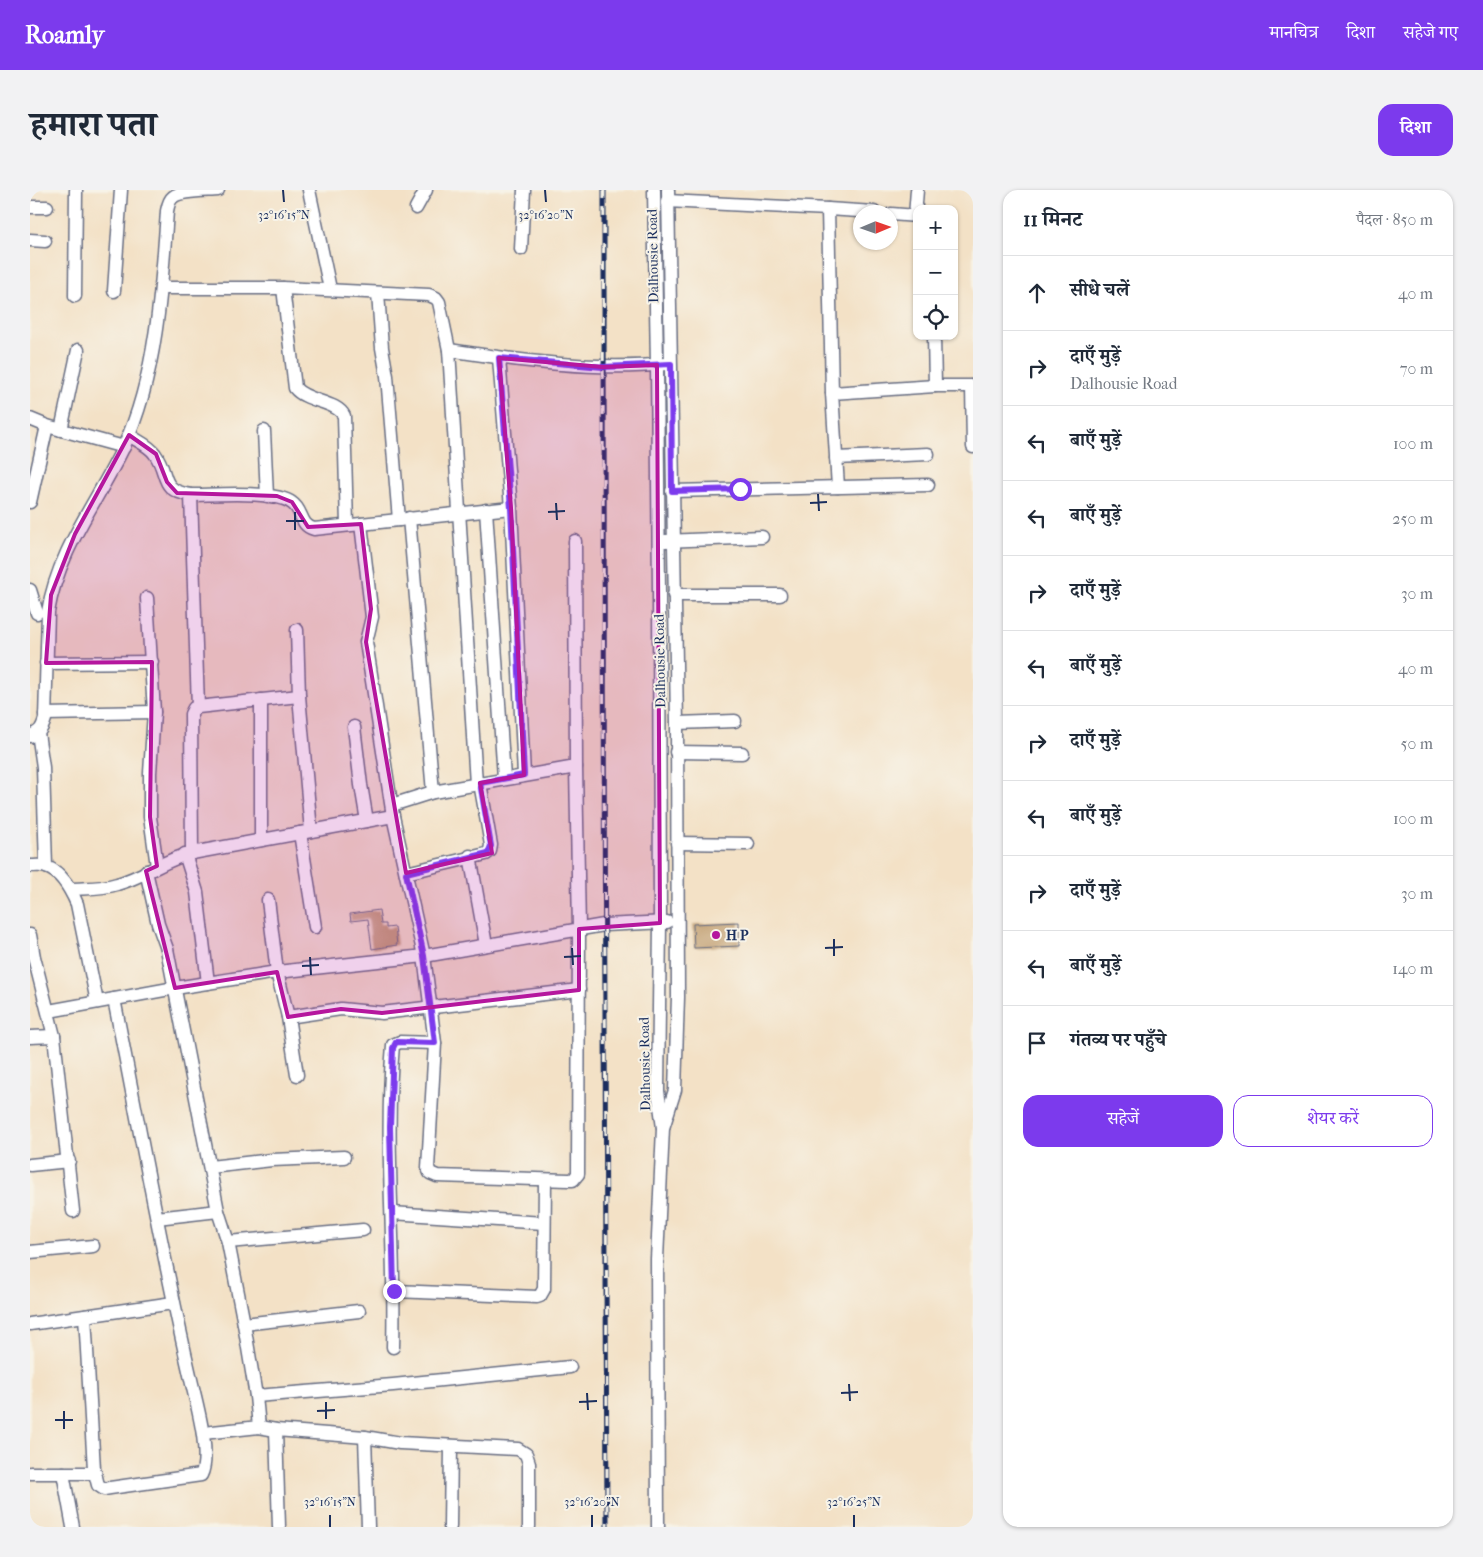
<!DOCTYPE html>
<html lang="hi">
<head>
<meta charset="utf-8">
<style>
  body { margin:0; font-family:"IM FELL French Canon","Noto Serif Devanagari",serif; background:#f2f2f3; color:#1f2937 }
  .controls { position:absolute; right:15px; top:15px; display:grid; overflow:hidden; border-radius:10px; box-shadow:0 1px 4px #0004 }
  .controls button { width:45px; height:45px; display:grid; place-items:center; padding:0; border:0; border-bottom:1px solid #e0e1e3; background:#fff; color:#1f2937; font:25px sans-serif }
  .compass { position:absolute; left:823px; top:15px; width:45px; height:45px; border-radius:50%; background:#fff; box-shadow:0 1px 4px #0004; rotate:88deg }
  .stop { position:absolute; width:15px; height:15px; margin:-11px; border:4px solid #7c3aed; border-radius:50%; background:#fff }
  .stop.end { background:#7c3aed; border-color:#fff; box-shadow:0 1px 5px #0008 }
  .list { margin:0; padding:0; list-style:none }
  h2 { display:flex; justify-content:space-between; align-items:center; height:65px; margin:0; padding:0 20px; font-size:21px }
  h2 small { font-size:16px; font-weight:400; color:#747a83 }
  .list li { display:grid; grid-template-columns:32px 1fr auto; gap:15px; align-items:center; box-sizing:border-box; height:75px; padding:0 20px; border-top:1px solid #e0e1e3 }
  .list b { display:block; font-size:19px; white-space:nowrap }
  .list p { margin:0; font-size:16px; white-space:nowrap; color:#747a83 }
  .list em { font-size:16px; font-style:normal; color:#747a83 }
  .actions { display:flex; gap:10px; padding:15px 20px }
  .actions a { flex:1; padding:11px 0; border:1px solid #7c3aed; border-radius:15px; text-align:center; font-size:18px; color:#7c3aed }
  .actions .main { background:#7c3aed; color:#fff }
  .icon { flex:none; width:28px; height:28px; fill:none; stroke:currentColor; stroke-width:2; stroke-linecap:round; stroke-linejoin:round }
  .map { position:relative; flex:none; width:943px; height:1337px; overflow:hidden; border-radius:15px }
  header { display:flex; align-items:center; gap:30px; box-sizing:border-box; height:70px; padding:0 25px; background:#7c3aed; color:#fff }
  header strong { font-size:24px }
  nav { display:flex; gap:28px; margin-inline-start:auto; font-size:18px }
  .intro { display:flex; align-items:center; justify-content:space-between; box-sizing:border-box; height:120px; padding:0 30px }
  h1 { margin:0; font-size:35px }
  .button { padding:12px 22px; border-radius:15px; background:#7c3aed; color:#fff; font-size:18px; font-weight:700 }
  main { display:flex; gap:30px; padding:0 30px }
  aside { flex:1; background:#fff; border-radius:15px; box-shadow:0 1px 4px #0004 }
  .map>svg:first-child { display:block }
  .building { fill:#c4a377 }
  .lines { fill:none; stroke-linecap:round; stroke-linejoin:round }
  .minor-casing { stroke:#676d82; stroke-width:15 }
  .minor { stroke:#fff; stroke-width:12 }
  .rail-casing { stroke:#1b2f5e; stroke-width:5 }
  .rail { stroke:#f7f3e8; stroke-width:3; stroke-dasharray:9; stroke-linecap:butt }
  .route { stroke:#7c3aed; stroke-width:6 }
  .marked { fill:#b5179e; fill-opacity:0.2; stroke:#b5179e; stroke-width:4; stroke-linejoin:round }
  .ticks { fill:none; stroke:#1b2f5e; stroke-width:2 }
  .poi-dot { fill:#b5179e; stroke:#f7f3e8; stroke-width:2 }
  .labels { text-anchor:middle; dominant-baseline:central; stroke-width:4; stroke-linejoin:round; paint-order:stroke }
  .street-label { font-size:14px; fill:#1b2f5e; stroke:#f7f3e8 }
  .poi-label { font-size:14px; font-weight:bold; fill:#1b2f5e; stroke:#f7f3e8; text-anchor:start }
  .ticks-label { font-size:12px; text-anchor:middle; fill:#1b2f5e; stroke:#f7f3e8; stroke-width:4; stroke-linejoin:round; paint-order:stroke }
</style>
</head>
<body>
<header>
<strong>Roamly</strong>
<nav><a>मानचित्र</a><a>दिशा</a><a>सहेजे गए</a></nav>
</header>
<div class="intro"><h1>हमारा पता</h1><a class="button">दिशा</a></div>
<main>
<div class="map">
<svg width="943" height="1337" viewBox="0 0 943 1337">
  <rect width="100%" height="100%" fill="#f7f3e8"/>
  <filter id="ink" filterUnits="userSpaceOnUse"><feTurbulence type="fractalNoise" baseFrequency=".02" numOctaves="2"/><feDisplacementMap in="SourceGraphic" scale="10" xChannelSelector="R" yChannelSelector="G"/><feConvolveMatrix kernelMatrix="1 2 1 2 8 2 1 2 1" color-interpolation-filters="sRGB"/></filter>
  <filter id="wash" filterUnits="userSpaceOnUse"><feTurbulence type="fractalNoise" baseFrequency=".0096" numOctaves="4" result="noise"/><feDisplacementMap in="SourceGraphic" scale="20" xChannelSelector="R" yChannelSelector="G"/><feGaussianBlur stdDeviation="1.12" result="paint"/><feColorMatrix in="noise" values="0 0 0 0 0 0 0 0 0 0 0 0 0 0 0 0 0 1.4 0 .05"/><feComposite in="paint" operator="in"/></filter>
  <g filter="url(#wash)">
    <rect width="100%" height="100%" fill="#f3e1c6"/>
    <g id="blocks">
      <g class="building">
        <path d="M 349,720 L 351,734 L 356,734 L 356,738 L 365,737 L 367,755 L 342,759 L 338,729 L 321,731 L 320,724 Z"/>
        <path d="M 709,732 L 709,756 L 664,758 L 663,734 Z"/>
      </g>
    </g>
  </g>
  <g filter="url(#ink)">
    <use href="#blocks" fill-opacity="0" stroke="#676d82" stroke-width="1"/>
    <g class="lines">
      <defs>
        <g id="minor">
          <path d="M 279,0 L 300,99"/>
          <path d="M 624,0 L 627,175 L 629,402 L 630,733 L 628,901 L 633,938 L 627,1069 L 628,1337"/>
          <path d="M 637,11 L 798,19 L 844,22"/>
          <path d="M 0,17 L 17,17"/>
          <path d="M 386,18 L 396,0"/>
          <path d="M 798,19 L 802,203 L 808,297"/>
          <path d="M 861,24 L 887,26"/>
          <path d="M 885,26 L 887,0"/>
          <path d="M 0,50 L 15,51"/>
          <path d="M 491,59 L 494,0"/>
          <path d="M 132,98 L 253,98 L 399,105 L 406,108 L 409,112 L 419,160 L 446,594"/>
          <path d="M 253,98 L 265,198 C 276,212 307,211 314,226 L 317,335"/>
          <path d="M 84,101 L 91,0"/>
          <path d="M 348,103 L 352,158 L 357,186 L 369,330"/>
          <path d="M 45,106 L 46,0"/>
          <path d="M 904,146 L 905,196"/>
          <path d="M 419,160 C 490,171 564,181 636,174"/>
          <path d="M 469,168 L 481,318 L 494,585"/>
          <path d="M 942,196 L 943,257"/>
          <path d="M 802,203 L 905,196 L 943,196"/>
          <path d="M 0,229 L 17,236 L 94,257"/>
          <path d="M 31,240 L 48,160"/>
          <path d="M 234,241 L 237,306"/>
          <path d="M 99,245 C 107,251 119,255 125,264 C 140,285 128,300 161,305 C 184,305 245,300 262,313 C 273,320 269,335 284,339 L 481,318"/>
          <path d="M 806,268 L 898,264"/>
          <path d="M 642,301 L 898,295"/>
          <path d="M 161,305 L 168,517"/>
          <path d="M 0,312 L 17,236"/>
          <path d="M 456,320 L 474,588"/>
          <path d="M 379,328 L 403,602"/>
          <path d="M 331,334 L 342,427 L 336,452 L 363,626 L 394,766 L 405,853 L 398,978 L 400,983 L 407,986 L 539,990 L 543,990 L 548,984 L 549,739 L 546,577 L 545,351"/>
          <path d="M 635,351 L 732,347"/>
          <path d="M 0,400 L 7,423"/>
          <path d="M 644,405 L 750,405"/>
          <path d="M 117,408 L 124,522 L 120,583 L 120,627 L 127,676"/>
          <path d="M 267,440 L 269,506 L 281,641"/>
          <path d="M 16,473 L 122,472"/>
          <path d="M 231,510 L 231,650"/>
          <path d="M 15,524 L 124,522"/>
          <path d="M 647,533 L 705,531"/>
          <path d="M 324,537 L 331,595 L 337,631"/>
          <path d="M 8,543 L 13,577 L 16,677"/>
          <path d="M 0,546 C 10,542 12,539 15,529 L 18,422 C 28,360 68,311 94,256 C 126,189 132,96 137,21 C 138,16 139,10 143,7 C 151,0 177,1 188,0"/>
          <path d="M 646,562 L 712,563"/>
          <path d="M 362,615 L 403,602 L 546,577"/>
          <path d="M 270,643 L 285,737"/>
          <path d="M 647,653 L 718,654"/>
          <path d="M 162,663 L 161,524 L 164,518 L 168,517 L 269,506"/>
          <path d="M 155,664 L 167,702 L 178,793"/>
          <path d="M 440,666 L 456,755"/>
          <path d="M 0,676 C 5,676 12,675 16,677 C 32,682 41,700 47,714 L 67,812"/>
          <path d="M 116,681 L 128,734 L 137,759 L 188,1021 L 198,1052 L 214,1134 L 226,1206 L 229,1237 L 173,1243"/>
          <path d="M 376,683 L 456,664 L 460,661 L 461,655 L 450,593"/>
          <path d="M 41,699 C 56,698 73,699 87,694 C 114,687 135,669 162,663 L 363,626"/>
          <path d="M 238,710 L 247,782 L 258,827 L 267,885"/>
          <path d="M 0,745 L 4,767 L 24,846 L 43,1021"/>
          <path d="M 19,821 L 145,798 L 247,782 L 394,766 L 574,735 L 637,732"/>
          <path d="M 258,827 L 311,819 L 352,823 L 549,800"/>
          <path d="M 0,847 L 24,846"/>
          <path d="M 633,938 L 645,900 L 648,807 L 647,533 L 638,0"/>
          <path d="M 0,975 L 39,971"/>
          <path d="M 180,977 L 242,970 L 314,967"/>
          <path d="M 362,1023 L 514,1033"/>
          <path d="M 127,1028 L 188,1021"/>
          <path d="M 198,1052 L 333,1040"/>
          <path d="M 0,1062 L 63,1056"/>
          <path d="M 365,1101 L 507,1107 L 510,1106 L 514,1099 L 515,990"/>
          <path d="M 55,1126 L 64,1279 L 68,1295 L 74,1299 L 80,1298 L 171,1285 C 182,1264 165,1209 160,1185 C 131,1060 109,935 84,809"/>
          <path d="M 0,1134 L 143,1113"/>
          <path d="M 214,1134 L 329,1121"/>
          <path d="M 363,1157 C 366,1056 354,955 363,855 L 370,852 L 405,853"/>
          <path d="M 226,1206 L 363,1195 L 540,1177"/>
          <path d="M 229,1237 L 246,1240 L 335,1247 L 370,1253 L 488,1259 L 496,1264 L 499,1273 L 499,1337"/>
          <path d="M 246,1240 L 249,1337"/>
          <path d="M 335,1247 L 338,1337"/>
          <path d="M 0,1283 L 65,1283"/>
          <path d="M 33,1283 L 43,1337"/>
          <path d="M 420,1337 L 421,1256"/>
        </g>
      </defs>
      <use href="#minor" class="minor-casing"/>
      <use href="#minor" class="minor"/>
      <defs>
        <path id="rail" d="M 574,0 C 571,446 577,891 577,1337"/>
      </defs>
      <use href="#rail" class="rail-casing"/>
      <use href="#rail" class="rail"/>
    </g>
  </g>
  <g class="lines" filter="url(#ink)">
    <path class="route" d="M 364,1101 L 360,937 L 363,858 L 366,852 L 405,853 L 394,766 L 376,683 L 458,663 L 461,656 L 450,593 L 494,585 L 481,318 L 469,168 L 573,177 L 641,174 L 642,301 L 710,299"/>
  </g>
  <path class="marked" d="M 469,168 L 573,177 L 627,175 L 630,733 L 549,739 L 549,800 L 352,823 L 311,819 L 258,827 L 247,782 L 145,798 L 116,681 L 127,676 L 120,627 L 122,472 L 16,473 L 21,405 L 45,344 L 99,245 L 126,264 L 137,292 L 147,303 L 247,306 L 262,312 L 278,337 L 331,334 L 341,419 L 336,452 L 376,683 L 462,663 L 450,593 L 494,585 L 481,318 Z"/>
  <path class="ticks" d="M 253,0 L 254,12M 515,0 L 516,12M 788,304 L 789,321M 526,313 L 527,330M 780,313 L 797,312M 265,322 L 265,340M 518,322 L 535,321M 256,331 L 274,331M 804,749 L 804,766M 542,758 L 543,775M 795,758 L 813,757M 280,767 L 281,785M 534,767 L 551,766M 272,776 L 289,775M 819,1194 L 820,1211M 557,1203 L 558,1220M 811,1203 L 828,1202M 296,1212 L 296,1229M 549,1212 L 567,1211M 34,1221 L 34,1239M 287,1221 L 305,1220M 25,1230 L 43,1230M 300,1325 L 300,1337M 562,1325 L 562,1337M 824,1325 L 824,1337"/>
  <circle class="poi-dot" cx="686" cy="745" r="5"/>
  <g class="labels">
    <g class="street-label">
      <text transform="translate(623 66) rotate(-91)">Dalhousie Road</text>
      <text transform="translate(630 471) rotate(-91)">Dalhousie Road</text>
      <text transform="translate(615 874) rotate(-91)">Dalhousie Road</text>
    </g>
    <g class="poi-label">
      <text x="696" y="745">H P</text>
    </g>
  </g>
  <g class="ticks-label">
    <text x="254" y="29">32°16'15"N</text>
    <text x="516" y="29">32°16'20"N</text>
    <text x="300" y="1316">32°16'15"N</text>
    <text x="562" y="1316">32°16'20"N</text>
    <text x="824" y="1316">32°16'25"N</text>
  </g>
</svg>
<div class="controls">
<button>+</button>
<button>−</button>
<button><svg class="icon" aria-label="locate" viewBox="0 0 24 24"><circle cx="12" cy="12" r="6"/><path d="M12 2v4M12 18v4M2 12h4M18 12h4"/></svg></button>
</div>
<svg class="compass" viewBox="-18 -18 36 36"><path d="M0-13l5 13h-10z" fill="#e53935"/><path d="M0 13l5-13h-10z" fill="#747a83"/></svg>
<div class="stop" style="left:710px;top:299px"></div>
<div class="stop end" style="left:364px;top:1101px"></div>
</div>
<aside>
<h2>11 मिनट<small>पैदल · 850 m</small></h2>
<ul class="list">
<li><svg class="icon" aria-label="ahead" viewBox="0 0 24 24"><path d="M12 20V5M6 11l6-6 6 6"/></svg><div><b>सीधे चलें</b></div><em>40 m</em></li>
<li><svg class="icon" aria-label="right" viewBox="0 0 24 24"><path d="M7 20v-9h11M14 6l5 5-5 5"/></svg><div><b>दाएँ मुड़ें</b><p>Dalhousie Road</p></div><em>70 m</em></li>
<li><svg class="icon" aria-label="left" viewBox="0 0 24 24"><path d="M17 20v-9H6M10 6l-5 5 5 5"/></svg><div><b>बाएँ मुड़ें</b></div><em>100 m</em></li>
<li><svg class="icon" aria-label="left" viewBox="0 0 24 24"><path d="M17 20v-9H6M10 6l-5 5 5 5"/></svg><div><b>बाएँ मुड़ें</b></div><em>250 m</em></li>
<li><svg class="icon" aria-label="right" viewBox="0 0 24 24"><path d="M7 20v-9h11M14 6l5 5-5 5"/></svg><div><b>दाएँ मुड़ें</b></div><em>30 m</em></li>
<li><svg class="icon" aria-label="left" viewBox="0 0 24 24"><path d="M17 20v-9H6M10 6l-5 5 5 5"/></svg><div><b>बाएँ मुड़ें</b></div><em>40 m</em></li>
<li><svg class="icon" aria-label="right" viewBox="0 0 24 24"><path d="M7 20v-9h11M14 6l5 5-5 5"/></svg><div><b>दाएँ मुड़ें</b></div><em>50 m</em></li>
<li><svg class="icon" aria-label="left" viewBox="0 0 24 24"><path d="M17 20v-9H6M10 6l-5 5 5 5"/></svg><div><b>बाएँ मुड़ें</b></div><em>100 m</em></li>
<li><svg class="icon" aria-label="right" viewBox="0 0 24 24"><path d="M7 20v-9h11M14 6l5 5-5 5"/></svg><div><b>दाएँ मुड़ें</b></div><em>30 m</em></li>
<li><svg class="icon" aria-label="left" viewBox="0 0 24 24"><path d="M17 20v-9H6M10 6l-5 5 5 5"/></svg><div><b>बाएँ मुड़ें</b></div><em>140 m</em></li>
<li><svg class="icon" aria-label="arrive" viewBox="0 0 24 24"><path d="M6 21V4h12l-3 4 3 4H6"/></svg><div><b>गंतव्य पर पहुँचे</b></div></li>
</ul>
<div class="actions"><a class="main">सहेजें</a><a>शेयर करें</a></div>
</aside>
</main>
</body>
</html>
